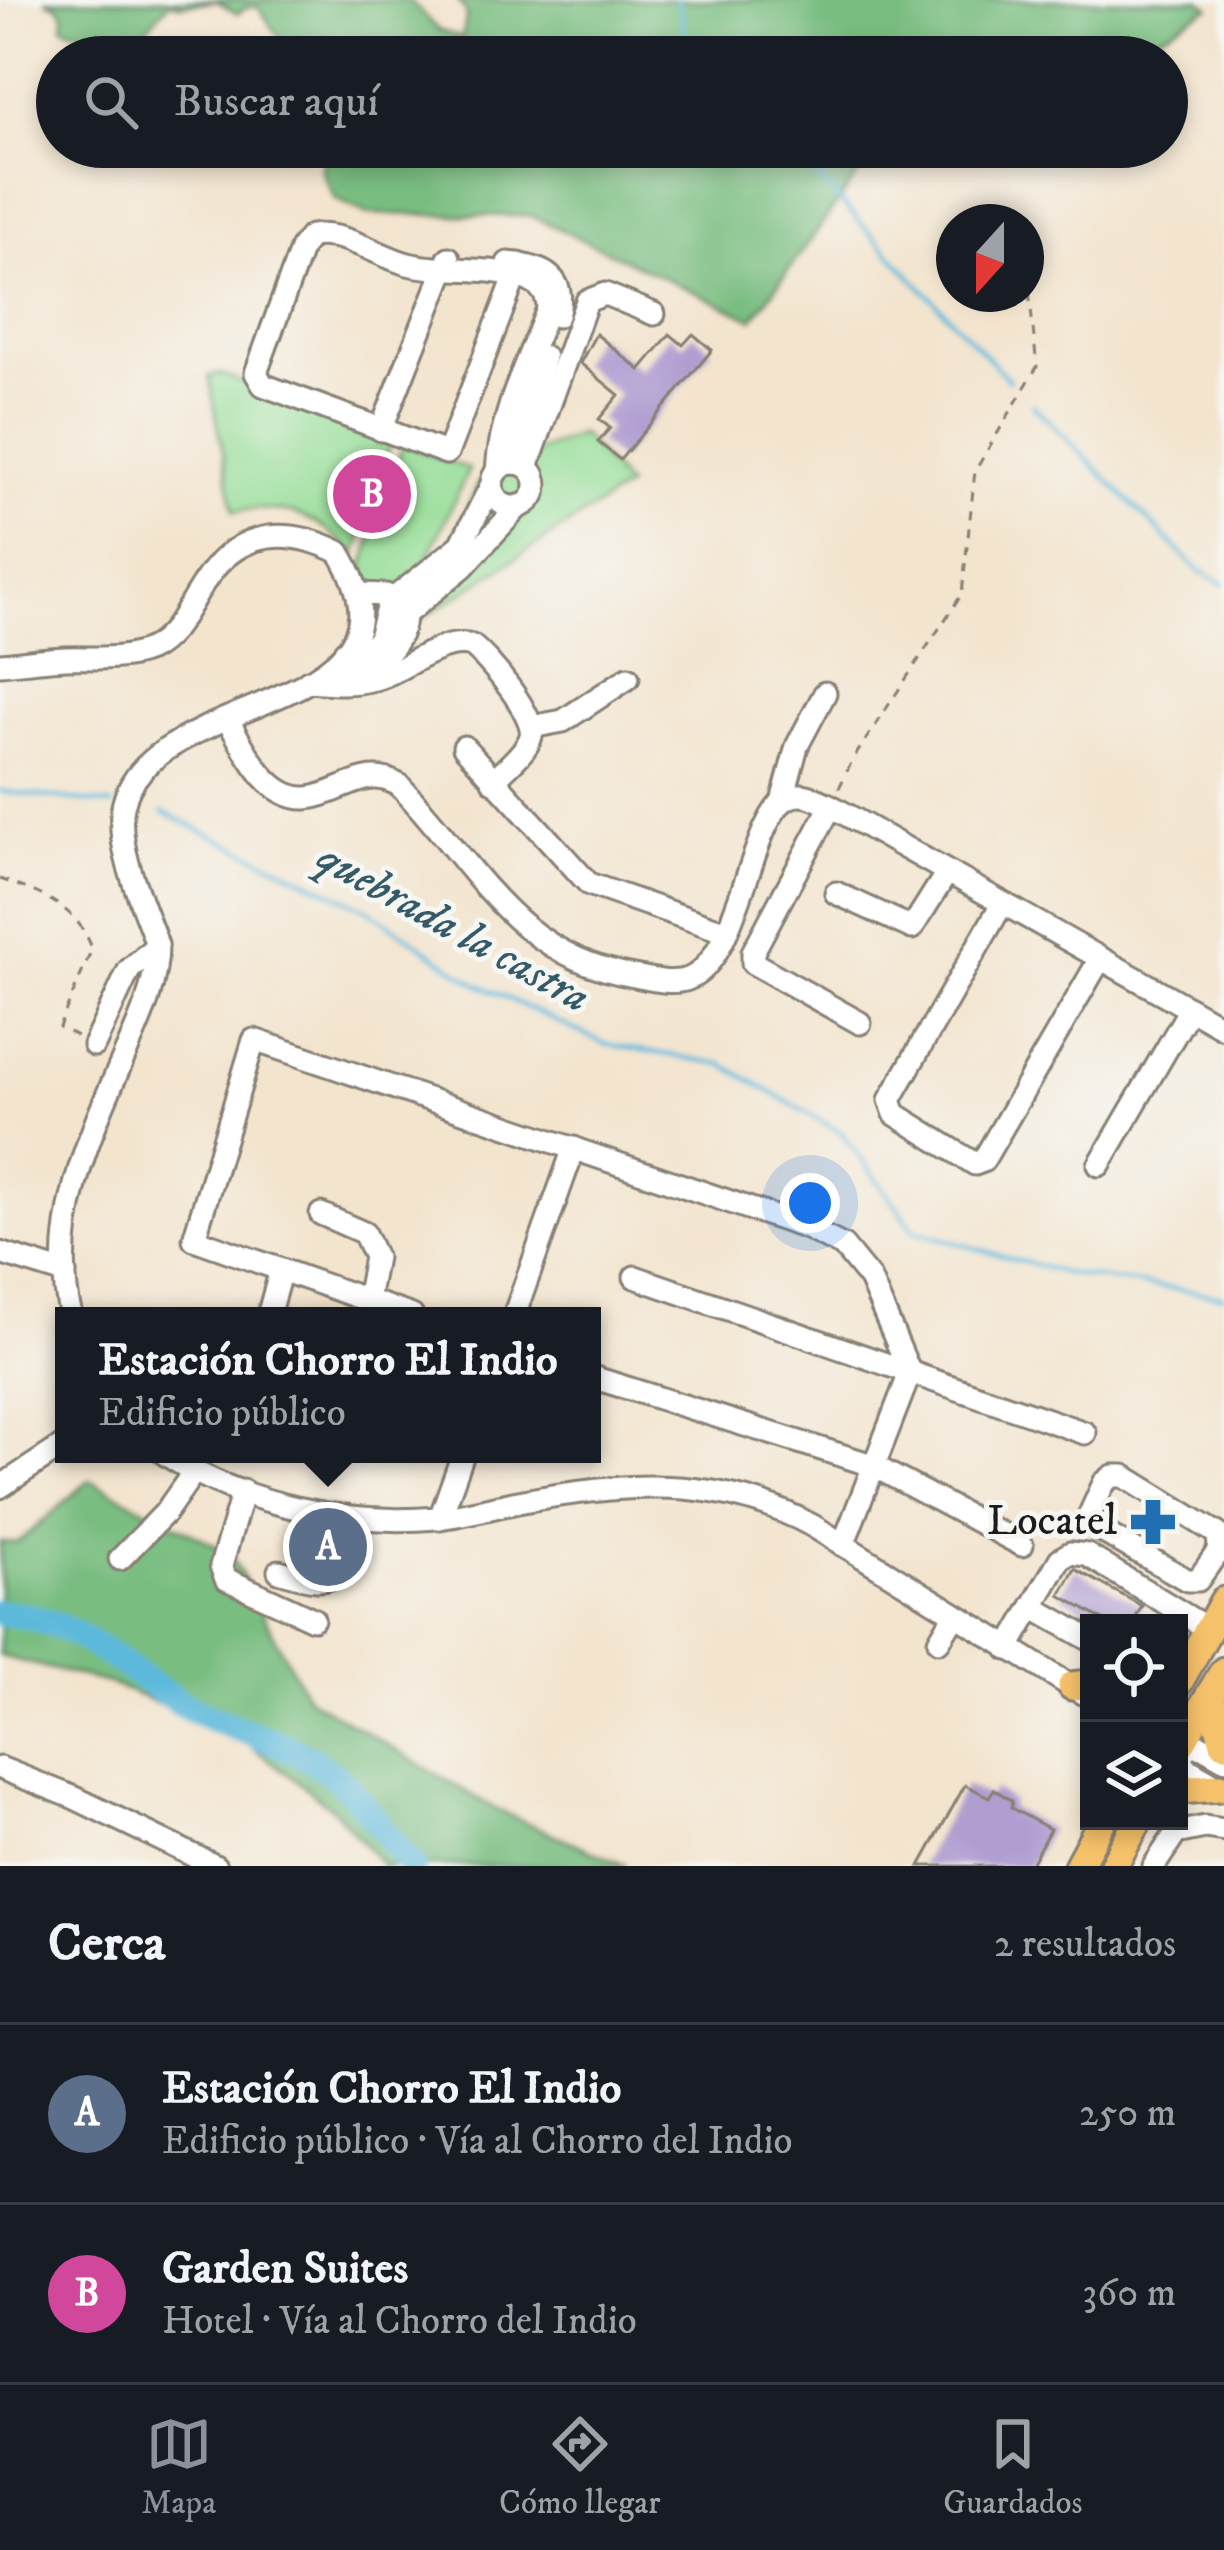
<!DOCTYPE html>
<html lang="es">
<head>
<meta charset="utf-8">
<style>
  body { margin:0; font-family:"IM FELL DW Pica",serif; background:#242831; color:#f1f3f6 }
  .controls { position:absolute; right:36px; bottom:36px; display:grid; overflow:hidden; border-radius:0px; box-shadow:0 6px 18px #0003 }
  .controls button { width:108px; height:108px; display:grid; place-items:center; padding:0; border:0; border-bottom:3px solid #363941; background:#171b24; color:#f1f3f6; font:60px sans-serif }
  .compass { position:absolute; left:936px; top:204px; width:108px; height:108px; border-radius:50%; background:#171b24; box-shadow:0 6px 18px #0003; rotate:201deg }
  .you { position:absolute; left:810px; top:1203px; width:42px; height:42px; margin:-30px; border:9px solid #fff; border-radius:50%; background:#1a73e8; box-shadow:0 0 0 18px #1a73e833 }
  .badge { display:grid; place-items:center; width:78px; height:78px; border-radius:50%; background:#8c9099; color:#fff; font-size:39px; font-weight:700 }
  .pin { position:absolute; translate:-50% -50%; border:6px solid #fff; box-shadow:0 3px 12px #0006 }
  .popup { position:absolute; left:55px; top:1307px; width:546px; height:156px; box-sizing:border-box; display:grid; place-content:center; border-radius:0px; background:#171b24; filter:drop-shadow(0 3px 9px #0005); font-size:39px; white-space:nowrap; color:#9ea1a6 }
  .popup b { font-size:45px; color:#f1f3f6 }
  .popup::after { content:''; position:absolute; left:50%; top:100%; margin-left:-24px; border:24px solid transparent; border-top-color:#171b24 }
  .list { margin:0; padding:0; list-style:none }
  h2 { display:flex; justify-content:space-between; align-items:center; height:156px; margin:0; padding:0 48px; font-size:51px }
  h2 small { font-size:39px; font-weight:400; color:#9ea1a6 }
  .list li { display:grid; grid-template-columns:78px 1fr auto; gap:36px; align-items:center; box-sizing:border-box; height:180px; padding:0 48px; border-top:3px solid #363941 }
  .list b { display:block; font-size:45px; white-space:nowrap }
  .list p { margin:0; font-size:39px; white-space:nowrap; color:#9ea1a6 }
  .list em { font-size:39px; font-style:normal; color:#9ea1a6 }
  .icon { flex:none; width:66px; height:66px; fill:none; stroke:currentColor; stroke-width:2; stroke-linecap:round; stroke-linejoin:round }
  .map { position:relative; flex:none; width:1224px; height:1866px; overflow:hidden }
  .search { position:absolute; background:#171b24; box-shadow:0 6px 18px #0003; left:36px; right:36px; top:36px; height:132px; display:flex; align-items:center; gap:30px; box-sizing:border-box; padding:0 42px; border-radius:66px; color:#9ea1a6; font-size:45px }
  .sheet { height:516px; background:#171b24 }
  nav { display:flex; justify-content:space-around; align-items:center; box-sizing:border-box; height:168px; border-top:3px solid #363941; background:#171b24; font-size:33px; color:#9ea1a6 }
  nav a { display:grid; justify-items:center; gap:6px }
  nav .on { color:#8c9099 }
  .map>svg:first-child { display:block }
  .green { fill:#97de98; stroke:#5a7d5a; stroke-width:3 }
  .forest { fill:#79bd80; stroke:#4a6c4e; stroke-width:3 }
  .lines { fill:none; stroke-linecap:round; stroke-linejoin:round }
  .stream { stroke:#5db9db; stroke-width:4.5 }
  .river { stroke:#5db9db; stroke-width:27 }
  .building { fill:#b09ed1 }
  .minor-casing { stroke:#888075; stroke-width:27 }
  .major-casing { stroke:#888075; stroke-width:33 }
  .path { stroke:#888075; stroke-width:3; stroke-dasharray:9 9; stroke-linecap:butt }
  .minor { stroke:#fff; stroke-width:21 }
  .major { stroke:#f5c16b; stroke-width:27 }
  .labels { text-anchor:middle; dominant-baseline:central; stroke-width:10; stroke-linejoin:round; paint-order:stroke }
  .poi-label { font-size:42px; fill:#1c1c1c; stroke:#f6f6f2; text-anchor:end }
  .water-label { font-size:45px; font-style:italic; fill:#365b68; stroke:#f6f6f2 }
</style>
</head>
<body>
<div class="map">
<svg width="1224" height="1866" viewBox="0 0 1224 1866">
  <rect width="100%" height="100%" fill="#f6f6f2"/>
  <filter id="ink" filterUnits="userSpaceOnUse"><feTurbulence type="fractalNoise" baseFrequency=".00833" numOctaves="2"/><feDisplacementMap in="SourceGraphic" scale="24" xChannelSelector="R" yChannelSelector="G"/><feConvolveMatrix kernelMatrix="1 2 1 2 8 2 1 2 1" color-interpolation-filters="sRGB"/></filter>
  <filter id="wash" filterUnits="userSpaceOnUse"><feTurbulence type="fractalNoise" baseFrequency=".004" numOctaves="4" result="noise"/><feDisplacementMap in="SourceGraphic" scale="48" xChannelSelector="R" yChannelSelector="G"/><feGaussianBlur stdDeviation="2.7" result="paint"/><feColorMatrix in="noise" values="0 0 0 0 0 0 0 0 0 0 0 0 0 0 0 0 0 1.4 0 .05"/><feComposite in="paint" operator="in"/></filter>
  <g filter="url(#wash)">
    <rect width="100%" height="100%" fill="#f3e4ce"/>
    <g class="green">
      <path d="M 221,374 L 391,440 L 356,555 C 319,517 288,504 234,511 L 209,376 Z"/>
      <path d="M 581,434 L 627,487 L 362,657 L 428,590 L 483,474 Z"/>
      <path d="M 403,444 L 469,469 L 418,579 L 366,616 L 359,580 Z"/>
    </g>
    <g class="forest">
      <path d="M 45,0 L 409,0 L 438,30 L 462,38 L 467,14 L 457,0 L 1200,0 L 1210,7 L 1121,57 L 345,57 L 325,51 L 312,57 L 293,57 L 258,7 L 247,7 L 237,14 L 217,1 L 181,5 L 170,2 L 144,31 L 133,36 C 110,28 84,38 63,26 L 64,14 L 57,5 Z"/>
      <path d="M 338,147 L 878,147 L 753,319 L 531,216 L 368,214 L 335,199 L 321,169 L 325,158 Z"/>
      <path d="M 90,1480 L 230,1553 L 307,1697 L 497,1810 L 627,1866 L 383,1866 L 332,1808 L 237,1735 L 108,1683 L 0,1656 L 0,1542 L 18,1543 Z"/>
    </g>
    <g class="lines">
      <g class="stream">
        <path d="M 677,0 L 687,40 L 703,57"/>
        <path d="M 789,147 L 1009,380"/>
        <path d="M 1033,405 L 1198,570 L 1224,584"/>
        <path d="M 0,791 L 113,805"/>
        <path d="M 163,812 L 369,910 L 475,983 L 605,1044 L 722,1064 L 842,1133 L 915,1231 L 1063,1273 L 1224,1296"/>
      </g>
      <path class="river" d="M 0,1613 C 75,1614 130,1677 194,1710 C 237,1732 287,1740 327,1770 C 361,1795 384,1834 412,1866"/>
    </g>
    <g id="blocks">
      <g class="building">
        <path d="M 596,334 L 640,370 L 670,334 L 683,345 L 693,334 L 712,350 L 620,460 L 598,442 L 610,428 L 599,419 L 619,395 L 580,363 Z"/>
        <path d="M 1075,1569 L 1142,1606 L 1133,1623 L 1108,1623 L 1060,1595 Z"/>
        <path d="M 965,1785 L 989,1797 L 994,1789 L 1012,1801 L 1011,1808 L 1050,1829 L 1030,1866 L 920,1866 Z"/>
      </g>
    </g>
  </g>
  <g filter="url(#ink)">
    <use href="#blocks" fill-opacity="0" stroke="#888075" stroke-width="3"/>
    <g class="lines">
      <defs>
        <g id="minor">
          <path d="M 508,263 C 543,267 568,277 557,316"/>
          <path d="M 381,430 L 449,258"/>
          <path d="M 515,463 L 544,357"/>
          <circle cx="514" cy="485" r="22"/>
          <path d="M 527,467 L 587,301 L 605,294 L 654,314"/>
          <path d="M 497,471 C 500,416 528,360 548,309 C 548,299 545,291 537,285 C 505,263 445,274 408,264 C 378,256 343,230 311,236 L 302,247 L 256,373 L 263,385 L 446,453 L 448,451 L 515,277 L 519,264"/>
          <path d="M 393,599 L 461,545 L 492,484"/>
          <path d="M 404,615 L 464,566 L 519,506"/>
          <path d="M 345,651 L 359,654 L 378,641 L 390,597"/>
          <path d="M 0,664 C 22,662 44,659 65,658 C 93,657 123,661 149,650 C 178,636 189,602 207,578 C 241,528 290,528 339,552 C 441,720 136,688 122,813 C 118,855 144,906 157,945 C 157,987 139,1022 123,1059 C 88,1138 48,1228 71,1316"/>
          <path d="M 347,673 C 378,667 409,642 403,607 L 386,595 L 360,594"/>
          <path d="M 308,681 C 332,683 351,685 375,679 C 405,671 441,637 472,646 C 488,658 536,715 531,736 C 527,752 504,769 493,781"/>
          <path d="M 228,720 C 244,748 267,800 307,798 C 322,797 339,788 353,783 C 371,776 382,776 399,785 C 476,865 513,955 634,976 C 651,979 671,985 688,979 C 740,959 750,817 788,798 C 803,790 818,800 831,806 L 1224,1028"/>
          <path d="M 531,727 L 563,721 L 628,678"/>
          <path d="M 464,747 L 589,884 L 726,932"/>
          <path d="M 782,802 L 797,746 L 825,693"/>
          <path d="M 831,806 L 753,952 L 753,963 L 860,1023"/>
          <path d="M 836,893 L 912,928 L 946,874"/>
          <path d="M 1002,904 L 890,1100 L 895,1114 L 975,1164 L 983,1161 L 1100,959"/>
          <path d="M 94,1045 L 129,970 L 157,945"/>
          <path d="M 1099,1165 L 1190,1009"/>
          <path d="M 321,1214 L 364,1233 L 375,1257 L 367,1300"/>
          <path d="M 0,1253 L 65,1273"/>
          <path d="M 635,1277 L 1085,1433"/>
          <path d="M 268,1316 L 281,1270"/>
          <path d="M 412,1316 L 194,1239 L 254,1040 L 807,1228 L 843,1246 L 870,1279 L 910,1373 L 843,1545"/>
          <path d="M 514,1316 L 574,1148"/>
          <path d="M 592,1377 L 872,1465 L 1022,1545"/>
          <path d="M 165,1454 C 241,1504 346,1526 437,1518 C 464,1515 492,1507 518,1502 C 622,1483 718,1474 813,1526 L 1084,1694"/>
          <path d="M 1113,1476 L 1124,1476 L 1218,1534 L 1219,1550 L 1198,1580 L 1187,1580 L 1093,1526 L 1089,1516 L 1104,1483 Z"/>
          <path d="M 0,1487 L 64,1445"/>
          <path d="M 243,1491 L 221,1566 L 226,1579 L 313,1619"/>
          <path d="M 440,1518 L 463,1454"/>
          <path d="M 120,1559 L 165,1513 L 193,1473"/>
          <path d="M 279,1571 C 301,1577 324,1588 343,1571 L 347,1516"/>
          <path d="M 1034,1608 L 1089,1639"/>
          <path d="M 939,1641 L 954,1616"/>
          <path d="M 1008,1649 L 1060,1559 L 1070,1553 L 1087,1555 L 1208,1629"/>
          <path d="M 1179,1747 L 1201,1746 L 1224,1759"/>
          <path d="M 1179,1748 L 1186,1768 L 1219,1787"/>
          <path d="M 0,1768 L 75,1798 L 215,1866"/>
          <path d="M 1154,1866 L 1176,1833 L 1205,1827 L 1224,1830"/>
        </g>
        <g id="major">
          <path d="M 1179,1682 L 1224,1601"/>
          <path d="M 1072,1686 L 1089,1684"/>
          <path d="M 1210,1695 L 1224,1743"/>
          <path d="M 1179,1747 L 1224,1671"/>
          <path d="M 1179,1790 L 1220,1787"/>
          <path d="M 1078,1866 L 1102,1821"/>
          <path d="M 1113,1866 L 1138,1821"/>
        </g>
      </defs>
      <use href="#minor" class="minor-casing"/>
      <use href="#major" class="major-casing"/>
      <g class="path">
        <path d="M 1022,218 L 1022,222"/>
        <path d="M 839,788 L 853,759 L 962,594 L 975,471 L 1037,367 L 1026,261"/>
        <path d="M 0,879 C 40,893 78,906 92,949 L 59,1027 L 77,1036"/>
      </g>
      <use href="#minor" class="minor"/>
      <use href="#major" class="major"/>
    </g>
  </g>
  <defs>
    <symbol id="pharmacy-bare" viewBox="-9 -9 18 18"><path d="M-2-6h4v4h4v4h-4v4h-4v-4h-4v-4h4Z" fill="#1f6fb2" stroke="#f6f6f2" stroke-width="2.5" paint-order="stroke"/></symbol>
  </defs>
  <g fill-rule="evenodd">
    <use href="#pharmacy-bare" x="1120" y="1489" width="66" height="66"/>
  </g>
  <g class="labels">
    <g class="poi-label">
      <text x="1117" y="1522">Locatel</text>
    </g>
    <g class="water-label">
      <text transform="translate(453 928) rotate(29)">quebrada la castra</text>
    </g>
  </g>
</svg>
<div class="controls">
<button><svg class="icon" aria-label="locate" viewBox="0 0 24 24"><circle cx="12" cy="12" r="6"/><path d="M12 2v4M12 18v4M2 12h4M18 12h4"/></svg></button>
<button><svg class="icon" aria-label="layers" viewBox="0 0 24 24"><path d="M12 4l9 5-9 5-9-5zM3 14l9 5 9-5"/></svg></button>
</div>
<svg class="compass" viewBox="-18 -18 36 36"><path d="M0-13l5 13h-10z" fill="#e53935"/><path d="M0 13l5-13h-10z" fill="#9ea1a6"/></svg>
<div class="you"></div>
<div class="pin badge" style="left:328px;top:1547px;background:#5c6f8a">A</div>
<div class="popup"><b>Estación Chorro El Indio</b>Edificio público</div>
<div class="pin badge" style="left:372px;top:494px;background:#d1479c">B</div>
<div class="search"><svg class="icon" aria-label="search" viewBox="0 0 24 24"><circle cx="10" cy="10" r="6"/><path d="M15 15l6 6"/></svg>Buscar aquí</div>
</div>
<section class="sheet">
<h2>Cerca<small>2 resultados</small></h2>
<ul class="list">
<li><span class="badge" style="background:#5c6f8a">A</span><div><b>Estación Chorro El Indio</b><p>Edificio público · Vía al Chorro del Indio</p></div><em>250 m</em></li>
<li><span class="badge" style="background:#d1479c">B</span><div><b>Garden Suites</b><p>Hotel · Vía al Chorro del Indio</p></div><em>360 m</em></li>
</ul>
</section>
<nav>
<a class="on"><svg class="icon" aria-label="map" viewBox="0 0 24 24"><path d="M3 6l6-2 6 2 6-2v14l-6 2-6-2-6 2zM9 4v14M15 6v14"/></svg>Mapa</a>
<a><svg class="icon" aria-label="directions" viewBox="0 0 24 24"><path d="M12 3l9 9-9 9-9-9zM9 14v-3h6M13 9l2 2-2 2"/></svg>Cómo llegar</a>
<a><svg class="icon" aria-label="saved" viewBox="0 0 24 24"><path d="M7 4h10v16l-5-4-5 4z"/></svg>Guardados</a>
</nav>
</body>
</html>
